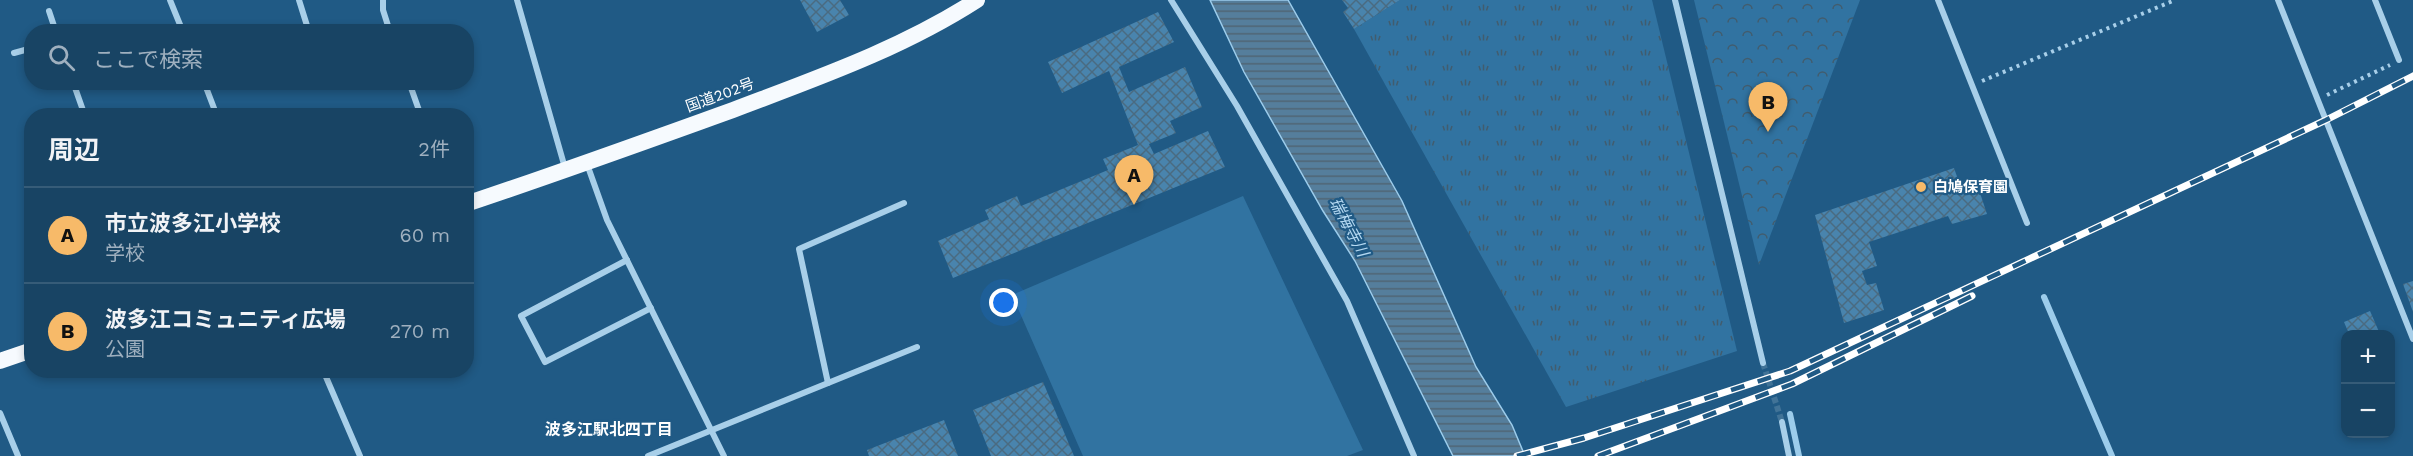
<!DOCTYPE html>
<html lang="ja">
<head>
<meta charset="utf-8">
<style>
  body { margin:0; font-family:"Work Sans","Noto Sans JP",sans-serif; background:#254e6d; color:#f1f3f6 }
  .controls { position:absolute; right:18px; bottom:18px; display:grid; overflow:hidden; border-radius:12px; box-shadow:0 3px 9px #0003 }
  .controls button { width:54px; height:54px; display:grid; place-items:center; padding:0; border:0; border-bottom:2px solid #365c78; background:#184464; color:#f1f3f6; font:30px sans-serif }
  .you { position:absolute; left:1004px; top:303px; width:21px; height:21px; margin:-15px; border:4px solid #fff; border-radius:50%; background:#1a73e8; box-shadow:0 0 0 9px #1a73e833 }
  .badge { display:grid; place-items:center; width:39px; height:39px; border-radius:50%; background:#f7ba69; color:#111; font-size:20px; font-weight:700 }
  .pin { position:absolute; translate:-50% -50px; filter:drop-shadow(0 2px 3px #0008) }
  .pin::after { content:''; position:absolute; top:32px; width:21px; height:18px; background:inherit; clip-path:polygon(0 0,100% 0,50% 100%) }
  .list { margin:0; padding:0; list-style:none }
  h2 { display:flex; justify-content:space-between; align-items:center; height:78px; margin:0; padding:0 24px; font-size:26px }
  h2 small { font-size:20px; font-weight:400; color:#9fb0bf }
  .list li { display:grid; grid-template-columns:39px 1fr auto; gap:18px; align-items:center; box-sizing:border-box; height:96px; padding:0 24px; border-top:2px solid #365c78 }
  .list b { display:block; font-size:22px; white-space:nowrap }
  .list p { margin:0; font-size:20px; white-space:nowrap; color:#9fb0bf }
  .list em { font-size:20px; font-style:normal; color:#9fb0bf }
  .icon { flex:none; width:33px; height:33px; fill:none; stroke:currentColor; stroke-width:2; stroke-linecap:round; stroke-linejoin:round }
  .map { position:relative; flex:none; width:2413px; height:456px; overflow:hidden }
  .search { position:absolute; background:#184464; box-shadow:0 3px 9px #0003; left:24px; top:24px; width:450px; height:66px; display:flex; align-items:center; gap:15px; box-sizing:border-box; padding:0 21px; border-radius:24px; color:#9fb0bf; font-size:22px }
  .panel { position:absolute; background:#184464; box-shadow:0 3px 9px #0003; left:24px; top:108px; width:450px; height:270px; border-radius:24px }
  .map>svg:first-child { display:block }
  .grass { fill:url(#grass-tufts) }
  .forest { fill:url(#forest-crowns) }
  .pitch { fill:#3173a1 }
  .water { fill:url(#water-rules); stroke:#9ccceb; stroke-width:1.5 }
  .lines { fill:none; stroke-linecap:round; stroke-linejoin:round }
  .stream { stroke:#9ccceb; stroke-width:6 }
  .building { fill:url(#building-cross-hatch) }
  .minor-tunnel { stroke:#417397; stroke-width:6; stroke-dasharray:6 3; stroke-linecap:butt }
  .path { stroke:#a8cfe9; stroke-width:4; stroke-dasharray:3 4.5; stroke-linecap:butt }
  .minor { stroke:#a8cfe9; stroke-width:6 }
  .trunk { stroke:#f6fafe; stroke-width:16 }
  .rail-casing { stroke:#fff; stroke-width:7 }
  .rail { stroke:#205a85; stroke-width:4.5; stroke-dasharray:14; stroke-linecap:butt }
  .poi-dot { fill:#f7ba69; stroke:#205a85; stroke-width:2 }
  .labels { text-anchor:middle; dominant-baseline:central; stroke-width:4.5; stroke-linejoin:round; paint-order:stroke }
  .street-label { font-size:15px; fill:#fff; stroke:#205a85 }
  .poi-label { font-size:15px; font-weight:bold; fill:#fff; stroke:#205a85; text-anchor:start }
  .water-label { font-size:16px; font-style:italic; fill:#b4d8f1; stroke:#205a85 }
  .neighbourhood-label { font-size:16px; font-weight:bold; fill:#fff; stroke:#205a85 }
</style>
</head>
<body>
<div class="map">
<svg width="2413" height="456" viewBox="0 0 2413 456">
  <defs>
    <pattern id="grass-tufts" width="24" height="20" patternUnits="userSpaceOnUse" patternTransform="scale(1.5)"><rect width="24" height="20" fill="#3173a1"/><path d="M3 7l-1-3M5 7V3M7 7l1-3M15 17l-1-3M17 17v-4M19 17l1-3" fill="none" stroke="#415c6e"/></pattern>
    <pattern id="forest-crowns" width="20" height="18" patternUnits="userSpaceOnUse" patternTransform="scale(1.5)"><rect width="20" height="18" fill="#3173a1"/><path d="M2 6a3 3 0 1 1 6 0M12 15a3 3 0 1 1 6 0" fill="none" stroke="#415c6e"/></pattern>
    <pattern id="water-rules" width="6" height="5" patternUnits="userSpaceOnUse" patternTransform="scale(1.5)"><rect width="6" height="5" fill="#557e9c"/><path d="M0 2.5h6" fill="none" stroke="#506574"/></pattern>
    <pattern id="building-cross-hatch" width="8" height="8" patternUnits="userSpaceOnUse" patternTransform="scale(1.5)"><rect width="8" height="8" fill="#4984ad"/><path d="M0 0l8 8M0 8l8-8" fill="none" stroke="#4a6b81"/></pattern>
  </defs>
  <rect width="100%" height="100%" fill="#205a85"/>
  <path class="grass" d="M 1400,0 L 1652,0 L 1737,351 L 1566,407 L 1354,29 Z"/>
  <path class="forest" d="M 1694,0 L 1860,0 L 1759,265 Z"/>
  <path class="pitch" d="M 1243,196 L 1363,450 L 1347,456 L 1083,456 L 1012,295 Z"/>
  <path class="water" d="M 1210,0 L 1288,0 L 1402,201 L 1476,367 L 1512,425 L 1525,456 L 1453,456 L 1355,261 L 1323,211 L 1244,72 Z"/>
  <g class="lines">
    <g class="stream">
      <path d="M 2044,297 L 2112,456"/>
      <path d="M 1790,414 L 1799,456"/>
    </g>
  </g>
  <g class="building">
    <path d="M 800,0 L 840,0 L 849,15 L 817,32 Z"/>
    <path d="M 1342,0 L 1400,0 L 1354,29 L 1343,12 L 1348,8 Z"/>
    <path d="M 1158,12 L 1174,42 L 1119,67 L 1129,92 L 1185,67 L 1202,107 L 1170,121 L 1176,133 L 1149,144 L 1154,154 L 1208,131 L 1225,167 L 953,278 L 938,241 L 989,219 L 985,210 L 1017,196 L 1021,206 L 1108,170 L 1103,159 L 1138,145 L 1109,71 L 1062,93 L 1048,62 Z"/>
    <path d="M 1954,168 L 1961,188 L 1977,184 L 1987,214 L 1952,224 L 1948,216 L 1869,242 L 1877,266 L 1862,271 L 1867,285 L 1876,283 L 1884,310 L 1844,323 L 1815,215 Z"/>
    <path d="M 2413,281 L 2413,312 L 2403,284 Z"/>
    <path d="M 2370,311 L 2380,334 L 2349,334 L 2344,322 Z"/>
    <path d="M 1043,382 L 1074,456 L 991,456 L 973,410 Z"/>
    <path d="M 944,420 L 958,456 L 869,456 L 867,450 Z"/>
  </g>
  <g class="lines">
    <path class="minor-tunnel" d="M 1763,363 L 1782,422"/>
    <g class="path">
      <path d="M 1982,81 L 2175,0"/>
      <path d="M 2327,95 L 2390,65"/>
    </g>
    <g class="minor">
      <path d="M 170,0 L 183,32"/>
      <path d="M 299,0 L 309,32"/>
      <path d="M 383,0 L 383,10 L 390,32"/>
      <path d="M 517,0 L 565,168"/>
      <path d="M 1171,0 L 1237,106 L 1347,301 L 1414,456"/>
      <path d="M 1675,0 L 1763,363"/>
      <path d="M 1938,0 L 2027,223"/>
      <path d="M 2278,0 L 2413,339"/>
      <path d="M 2375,0 L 2399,60"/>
      <path d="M 49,11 L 56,32"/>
      <path d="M 14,53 L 32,48"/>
      <path d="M 73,82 L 85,116"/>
      <path d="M 204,82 L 217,116"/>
      <path d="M 409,82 L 421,116"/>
      <path d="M 587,164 L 607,220 L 724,456"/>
      <path d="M 627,260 L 521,316 L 545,362 L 651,308"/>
      <path d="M 323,370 L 360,456"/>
      <path d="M 828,383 L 799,249 L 904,203"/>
      <path d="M 0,413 L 18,456"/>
      <path d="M 1782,422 L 1789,456"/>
      <path d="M 648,456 L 917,347"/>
    </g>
    <g class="trunk">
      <path d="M 466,204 C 556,174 644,142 733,110 C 817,78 901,49 977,0"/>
      <path d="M 0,361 L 32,350"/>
    </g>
    <defs>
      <g id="rail">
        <path d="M 1517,456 L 1584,438 L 1790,371 L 2326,120 L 2413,76"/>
        <path d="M 1598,456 L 1792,384 L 1972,296"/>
      </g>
    </defs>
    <use href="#rail" class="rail-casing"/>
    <use href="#rail" class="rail"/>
  </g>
  <circle class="poi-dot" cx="1921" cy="187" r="6"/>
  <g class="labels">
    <g class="street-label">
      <text transform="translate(720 95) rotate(-20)">国道202号</text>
    </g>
    <g class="poi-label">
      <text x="1933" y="187">白鳩保育園</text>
    </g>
    <g class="water-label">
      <text transform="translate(1349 227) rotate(62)">瑞梅寺川</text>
    </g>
    <g class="neighbourhood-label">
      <text x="609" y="429">波多江駅北四丁目</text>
    </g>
  </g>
</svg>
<div class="controls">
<button>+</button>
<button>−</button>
</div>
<div class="you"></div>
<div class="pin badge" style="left:1134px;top:205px">A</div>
<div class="pin badge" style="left:1768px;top:132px">B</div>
<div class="search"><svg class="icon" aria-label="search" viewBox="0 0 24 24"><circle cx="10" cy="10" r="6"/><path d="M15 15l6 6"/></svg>ここで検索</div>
<section class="panel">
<h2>周辺<small>2件</small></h2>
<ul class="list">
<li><span class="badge">A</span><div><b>市立波多江小学校</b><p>学校</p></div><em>60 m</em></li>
<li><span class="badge">B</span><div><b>波多江コミュニティ広場</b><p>公園</p></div><em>270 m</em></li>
</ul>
</section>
</div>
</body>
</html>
